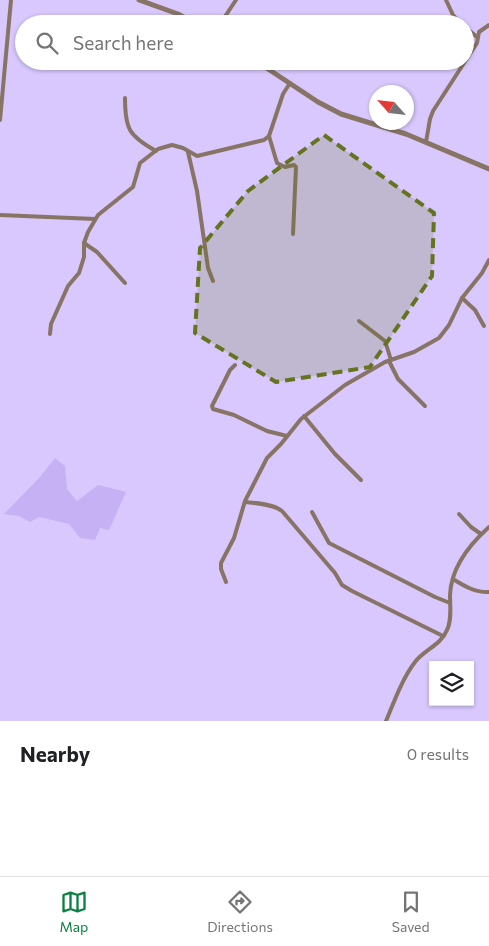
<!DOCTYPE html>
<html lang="en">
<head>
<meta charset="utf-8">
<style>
  body { margin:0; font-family:Commissioner,sans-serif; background:#f2f2f2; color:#202124 }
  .controls { position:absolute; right:15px; bottom:15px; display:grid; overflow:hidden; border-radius:0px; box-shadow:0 1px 4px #0004 }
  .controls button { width:45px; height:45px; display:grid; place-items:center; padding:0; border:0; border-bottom:1px solid #e0e0e0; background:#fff; color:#202124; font:25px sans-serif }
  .compass { position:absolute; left:369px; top:85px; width:45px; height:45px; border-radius:50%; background:#fff; box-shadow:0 1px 4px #0004; rotate:297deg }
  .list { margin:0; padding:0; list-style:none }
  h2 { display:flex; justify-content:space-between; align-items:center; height:65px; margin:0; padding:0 20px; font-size:21px }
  h2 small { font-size:16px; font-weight:400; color:#757577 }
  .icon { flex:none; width:28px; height:28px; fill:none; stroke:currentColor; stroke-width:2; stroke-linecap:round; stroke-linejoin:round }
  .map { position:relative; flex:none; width:489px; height:721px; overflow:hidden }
  .search { position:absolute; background:#fff; box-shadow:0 1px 4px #0004; left:15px; right:15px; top:15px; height:55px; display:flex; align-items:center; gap:12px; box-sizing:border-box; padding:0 18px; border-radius:28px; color:#757577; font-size:19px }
  .sheet { height:155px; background:#fff }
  nav { display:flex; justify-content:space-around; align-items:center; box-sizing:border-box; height:70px; border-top:1px solid #e0e0e0; background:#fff; font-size:14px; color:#757577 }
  nav a { display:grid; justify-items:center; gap:2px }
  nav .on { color:#0b8043 }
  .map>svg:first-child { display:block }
  .green { fill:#c6b1f4 }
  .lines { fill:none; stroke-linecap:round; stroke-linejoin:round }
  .minor { stroke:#887465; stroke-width:4 }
  .tertiary { stroke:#887465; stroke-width:5 }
  .marked { fill:#65731f; fill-opacity:0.2; stroke:#65731f; stroke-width:4; stroke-dasharray:10 6; stroke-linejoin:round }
</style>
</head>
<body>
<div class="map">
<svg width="489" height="721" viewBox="0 0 489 721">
  <rect width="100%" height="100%" fill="#d8c8fd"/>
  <path class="green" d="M 55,458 L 65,466 L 67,489 L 77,501 L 98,485 L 126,492 L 109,530 L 100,528 L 95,540 L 80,538 L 69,524 L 39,517 L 30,522 L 19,516 L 4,514 L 40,477 Z"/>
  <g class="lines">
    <g class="minor">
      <path d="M 446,0 L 453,15 L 461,24"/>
      <path d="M 220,24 L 236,0"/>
      <path d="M 465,27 L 477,37"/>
      <path d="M 125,98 C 125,129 129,136 156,151"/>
      <path d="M 0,120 L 11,0"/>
      <path d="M 269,136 L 277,163 L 285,167 L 294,165 L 296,167 L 293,234"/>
      <path d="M 426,142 L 430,119 L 433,111 L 477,43 L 479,32 L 489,25"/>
      <path d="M 188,152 L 197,191 L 208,268 L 213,281"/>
      <path d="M 0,215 L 95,219"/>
      <path d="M 84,243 L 97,252 L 125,283"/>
      <path d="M 462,298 L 475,310 L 484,326"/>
      <path d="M 359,321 L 385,341 L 391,360"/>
      <path d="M 50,334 L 51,324 L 68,286 L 79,273 L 84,257 L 84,243 L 88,232 L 98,215 L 133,187 L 140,163 L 158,149 L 172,145 L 183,148 L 197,156 L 264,140 L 269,136 L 283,94 L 290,83"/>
      <path d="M 389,361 L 398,379 L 425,406"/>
      <path d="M 235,365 L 230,370 L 212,406 L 213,409 L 234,415 L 267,431 L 287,436"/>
      <path d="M 304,416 L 335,454 L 361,480"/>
      <path d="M 245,502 C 256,503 273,504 282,511 L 335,573 L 342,585 L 352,591 L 443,636"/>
      <path d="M 312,512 L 329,543 L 435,597 L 450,603"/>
      <path d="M 459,514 L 471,527 L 481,534"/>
      <path d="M 453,579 C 464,586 476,593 489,592"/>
      <path d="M 226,582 L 221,569 L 221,563 L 234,538 L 245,501 L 267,458 L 281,444 L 301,419 L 345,385 L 385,362 L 414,352 L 439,338 L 449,325 L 462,298 L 482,273 L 489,260"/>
      <path d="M 386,721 C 394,702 402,679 415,662 C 424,650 441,645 447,630 C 452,620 450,606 450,595 C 451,568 470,544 489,527"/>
    </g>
    <g class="tertiary">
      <path d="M 139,0 L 178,14 L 196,24"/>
      <path d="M 256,61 L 318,102 L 341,114 L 406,134 L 489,169"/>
    </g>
  </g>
  <path class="marked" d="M 324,135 L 434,213 L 432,276 L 370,367 L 276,382 L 195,333 L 200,248 L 248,191 Z"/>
</svg>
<div class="controls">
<button><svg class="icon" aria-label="layers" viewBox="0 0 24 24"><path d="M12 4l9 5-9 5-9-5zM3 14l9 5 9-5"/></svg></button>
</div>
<svg class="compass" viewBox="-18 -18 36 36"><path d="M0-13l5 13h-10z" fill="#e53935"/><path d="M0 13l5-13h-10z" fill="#757577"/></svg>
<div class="search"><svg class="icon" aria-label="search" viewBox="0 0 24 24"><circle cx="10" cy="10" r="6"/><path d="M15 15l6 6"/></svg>Search here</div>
</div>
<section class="sheet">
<h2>Nearby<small>0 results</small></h2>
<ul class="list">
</ul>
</section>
<nav>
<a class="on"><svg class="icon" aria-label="map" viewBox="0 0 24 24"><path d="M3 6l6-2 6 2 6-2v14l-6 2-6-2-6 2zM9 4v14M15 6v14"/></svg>Map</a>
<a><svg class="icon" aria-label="directions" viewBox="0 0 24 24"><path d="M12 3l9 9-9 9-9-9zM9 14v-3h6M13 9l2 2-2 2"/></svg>Directions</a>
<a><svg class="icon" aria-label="saved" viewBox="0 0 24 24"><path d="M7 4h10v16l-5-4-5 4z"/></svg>Saved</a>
</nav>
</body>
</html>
